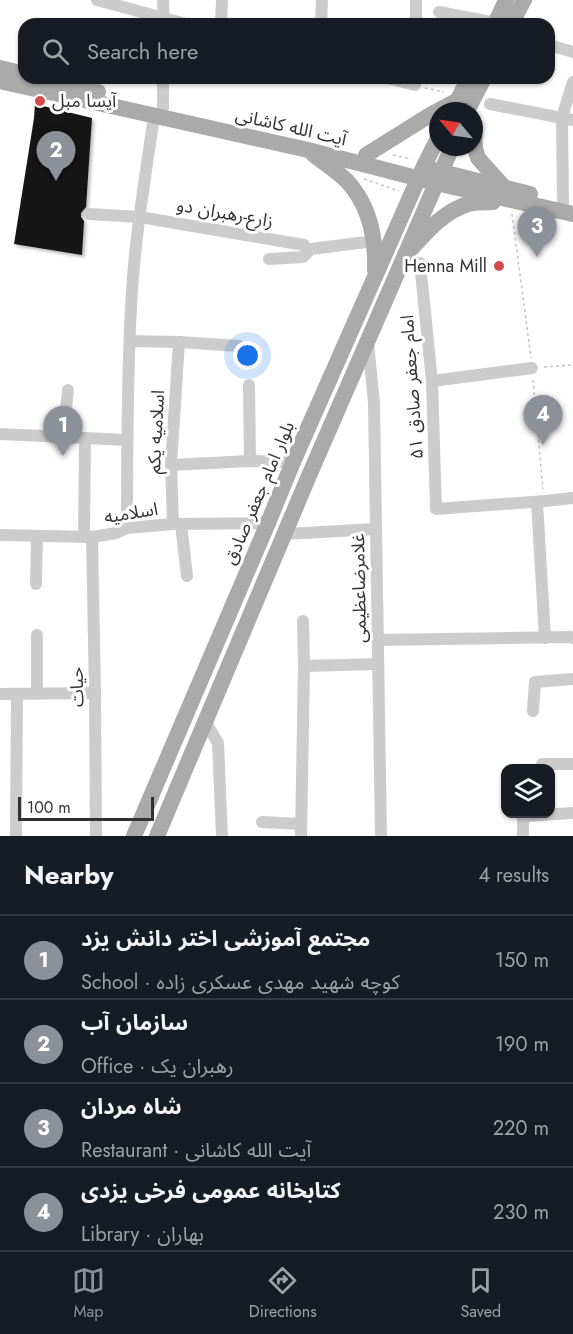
<!DOCTYPE html>
<html lang="en">
<head>
<meta charset="utf-8">
<style>
  body { margin:0; font-family:Jost,"Noto Sans Arabic",sans-serif; background:#20242c; color:#f1f3f6 }
  .controls { position:absolute; right:18px; bottom:18px; display:grid; overflow:hidden; border-radius:12px; box-shadow:0 2px 4px #0004 }
  .controls button { width:54px; height:54px; display:grid; place-items:center; padding:0; border:0; border-bottom:2px solid #363941; background:#171b24; color:#f1f3f6; font:30px sans-serif }
  .compass { position:absolute; left:429px; top:102px; width:54px; height:54px; border-radius:50%; background:#171b24; box-shadow:0 2px 4px #0004; rotate:299deg }
  .scale { position:absolute; left:18px; bottom:15px; width:136px; box-sizing:border-box; padding-left:6px; border:3px solid #323232; border-top:0; font-size:16px; line-height:21px; white-space:nowrap; color:#323232; -webkit-text-stroke:4px #fff; paint-order:stroke }
  .you { position:absolute; left:248px; top:356px; width:21px; height:21px; margin:-15px; border:4px solid #fff; border-radius:50%; background:#1a73e8; box-shadow:0 0 0 9px #1a73e833 }
  .badge { display:grid; place-items:center; width:39px; height:39px; border-radius:50%; background:#8c9099; color:#fff; font-size:20px; font-weight:700 }
  .pin { position:absolute; translate:-50% -50px; filter:drop-shadow(0 2px 3px #0008) }
  .pin::after { content:''; position:absolute; top:32px; width:21px; height:18px; background:inherit; clip-path:polygon(0 0,100% 0,50% 100%) }
  .list { margin:0; padding:0; list-style:none }
  h2 { display:flex; justify-content:space-between; align-items:center; height:78px; margin:0; padding:0 24px; font-size:26px }
  h2 small { font-size:20px; font-weight:400; color:#9ea1a6 }
  .list li { display:grid; grid-template-columns:39px 1fr auto; gap:18px; align-items:center; box-sizing:border-box; height:84px; padding:0 24px; border-top:2px solid #363941 }
  .list b { display:block; font-size:22px; white-space:nowrap }
  .list p { margin:0; font-size:20px; white-space:nowrap; color:#9ea1a6 }
  .list em { font-size:20px; font-style:normal; color:#9ea1a6 }
  .icon { flex:none; width:33px; height:33px; fill:none; stroke:currentColor; stroke-width:2; stroke-linecap:round; stroke-linejoin:round }
  .map { position:relative; flex:none; width:573px; height:836px; overflow:hidden }
  .search { position:absolute; background:#171b24; box-shadow:0 2px 4px #0004; left:18px; right:18px; top:18px; height:66px; display:flex; align-items:center; gap:15px; box-sizing:border-box; padding:0 21px; border-radius:18px; color:#9ea1a6; font-size:22px }
  .sheet { height:414px; background:#171b24 }
  nav { display:flex; justify-content:space-around; align-items:center; box-sizing:border-box; height:84px; border-top:2px solid #363941; background:#171b24; font-size:16px; color:#9ea1a6 }
  nav a { display:grid; justify-items:center; gap:3px }
  nav .on { color:#8c9099 }
  .map>svg:first-child { display:block }
  .building { fill:#191919; filter:url(#shadow) }
  .lines { fill:none; stroke-linecap:round; stroke-linejoin:round }
  .path { stroke:#c6c6c6; stroke-width:1.5; stroke-dasharray:3 3; stroke-linecap:butt }
  .minor { stroke:#ccc; stroke-width:12 }
  .major { stroke:#aaa; stroke-width:16 }
  .poi-dot { fill:#d3494d; stroke:#fff; stroke-width:2 }
  .labels { text-anchor:middle; dominant-baseline:central; stroke-width:6; stroke-linejoin:round; paint-order:stroke }
  .poi-label { font-size:18px; fill:#323232; stroke:#fff; text-anchor:start }
  .street-label { font-size:18px; fill:#323232; stroke:#fff }
</style>
</head>
<body>
<div class="map">
<svg width="573" height="836" viewBox="0 0 573 836">
  <defs>
    <filter id="shadow"><feDropShadow dx="2.5" dy="2.5" stdDeviation="1.5" flood-color="#0004"/></filter>
  </defs>
  <rect width="100%" height="100%" fill="#fff"/>
  <path class="building" d="M 35,104 L 92,118 L 86,207 L 81,213 L 81,217 L 84,221 L 82,255 L 14,244 L 34,118 Z"/>
  <g class="lines">
    <g class="path">
      <path d="M 425,88 L 444,92"/>
      <path d="M 393,155 L 411,159"/>
      <path d="M 364,179 L 399,191"/>
      <path d="M 512,214 L 531,358"/>
      <path d="M 544,367 L 573,365"/>
      <path d="M 533,380 L 543,489"/>
    </g>
    <g class="minor">
      <path d="M 97,0 L 186,24"/>
      <path d="M 163,0 L 164,24"/>
      <path d="M 439,12 L 496,23"/>
      <path d="M 221,24 L 222,0"/>
      <path d="M 321,24 L 322,0"/>
      <path d="M 416,24 L 416,0"/>
      <path d="M 549,45 L 573,52"/>
      <path d="M 388,78 L 415,85 L 415,78"/>
      <path d="M 490,104 L 573,120"/>
      <path d="M 163,108 L 163,78"/>
      <path d="M 563,203 L 562,117 L 573,82"/>
      <path d="M 89,214 L 140,217 L 304,245"/>
      <path d="M 269,259 L 303,257 L 311,249 L 374,241"/>
      <path d="M 420,263 L 432,381 L 436,509 L 545,501 L 573,498"/>
      <path d="M 130,341 L 179,342 L 239,346"/>
      <path d="M 368,343 L 374,403 L 381,836"/>
      <path d="M 432,381 L 532,368"/>
      <path d="M 249,385 L 250,461"/>
      <path d="M 0,434 L 127,440"/>
      <path d="M 63,438 L 68,390"/>
      <path d="M 171,465 L 250,461 L 293,462"/>
      <path d="M 537,502 L 545,638"/>
      <path d="M 173,524 L 171,465 L 179,342"/>
      <path d="M 181,524 L 187,576"/>
      <path d="M 127,528 C 127,454 127,381 131,307 C 134,243 145,179 154,116"/>
      <path d="M 285,534 L 376,529"/>
      <path d="M 0,535 L 92,537 L 116,533 L 127,528 L 173,524 L 268,523"/>
      <path d="M 84,537 L 85,438"/>
      <path d="M 92,537 L 95,693 L 96,836"/>
      <path d="M 36,584 L 37,536"/>
      <path d="M 303,621 L 304,666"/>
      <path d="M 378,640 L 570,637 L 573,638"/>
      <path d="M 0,694 L 95,693"/>
      <path d="M 37,694 L 37,635"/>
      <path d="M 533,711 L 535,682 L 573,679"/>
      <path d="M 205,721 L 218,743 L 222,836"/>
      <path d="M 542,764 L 573,764"/>
      <path d="M 262,822 L 301,824"/>
      <path d="M 16,836 L 17,694"/>
      <path d="M 301,836 L 304,666 L 378,664"/>
      <path d="M 523,836 L 523,820 L 525,816 L 573,813"/>
    </g>
    <g class="major">
      <path d="M 495,24 L 506,0"/>
      <path d="M 511,24 L 524,0"/>
      <path d="M 0,68 L 24,74"/>
      <path d="M 41,78 L 98,92"/>
      <path d="M 0,81 L 308,150 L 436,183 L 573,214"/>
      <path d="M 453,109 L 469,78"/>
      <path d="M 467,111 L 484,78"/>
      <path d="M 474,130 L 475,148 L 478,158 L 503,186"/>
      <path d="M 313,154 C 324,163 337,171 347,181 C 370,206 376,238 375,270"/>
      <path d="M 366,155 L 430,115 L 458,100"/>
      <path d="M 430,169 L 530,194"/>
      <path d="M 412,248 C 428,230 445,211 468,204 C 476,202 485,202 493,202"/>
      <path d="M 134,836 L 268,523 L 293,462 L 423,168 L 438,138"/>
      <path d="M 157,836 L 308,478 L 452,147"/>
    </g>
  </g>
  <g class="poi-dot">
    <circle cx="40" cy="101" r="6"/>
    <circle cx="499" cy="266" r="6"/>
  </g>
  <g class="labels">
    <g class="poi-label">
      <text x="52" y="101">آیسا مبل</text>
      <text x="487" y="266" text-anchor="end">Henna Mill</text>
    </g>
    <g class="street-label">
      <text transform="translate(291 127) rotate(13)">آیت الله کاشانی</text>
      <text transform="translate(225 213) rotate(10)">زارع-رهبران دو</text>
      <text transform="translate(412 387) rotate(-94)">امام جعفر صادق ۵۱</text>
      <text transform="translate(156 432) rotate(-87)">اسلامیه یکم</text>
      <text transform="translate(259 493) rotate(-67)">بلوار امام جعفر صادق</text>
      <text transform="translate(131 513) rotate(-9)">اسلامیه</text>
      <text transform="translate(359 588) rotate(-91)">غلامرضاعظیمی</text>
      <text transform="translate(77 687) rotate(-91)">حیات</text>
    </g>
  </g>
</svg>
<div class="controls">
<button><svg class="icon" aria-label="layers" viewBox="0 0 24 24"><path d="M12 4l9 5-9 5-9-5zM3 14l9 5 9-5"/></svg></button>
</div>
<svg class="compass" viewBox="-18 -18 36 36"><path d="M0-13l5 13h-10z" fill="#e53935"/><path d="M0 13l5-13h-10z" fill="#9ea1a6"/></svg>
<div class="scale">100 m</div>
<div class="you"></div>
<div class="pin badge" style="left:63px;top:456px">1</div>
<div class="pin badge" style="left:56px;top:181px">2</div>
<div class="pin badge" style="left:537px;top:257px">3</div>
<div class="pin badge" style="left:543px;top:445px">4</div>
<div class="search"><svg class="icon" aria-label="search" viewBox="0 0 24 24"><circle cx="10" cy="10" r="6"/><path d="M15 15l6 6"/></svg>Search here</div>
</div>
<section class="sheet">
<h2>Nearby<small>4 results</small></h2>
<ul class="list">
<li><span class="badge">1</span><div><b>مجتمع آموزشی اختر دانش یزد</b><p>School · کوچه شهید مهدی عسکری زاده</p></div><em>150 m</em></li>
<li><span class="badge">2</span><div><b>سازمان آب</b><p>Office · رهبران یک</p></div><em>190 m</em></li>
<li><span class="badge">3</span><div><b>شاه مردان</b><p>Restaurant · آیت الله کاشانی</p></div><em>220 m</em></li>
<li><span class="badge">4</span><div><b>کتابخانه عمومی فرخی یزدی</b><p>Library · بهاران</p></div><em>230 m</em></li>
</ul>
</section>
<nav>
<a class="on"><svg class="icon" aria-label="map" viewBox="0 0 24 24"><path d="M3 6l6-2 6 2 6-2v14l-6 2-6-2-6 2zM9 4v14M15 6v14"/></svg>Map</a>
<a><svg class="icon" aria-label="directions" viewBox="0 0 24 24"><path d="M12 3l9 9-9 9-9-9zM9 14v-3h6M13 9l2 2-2 2"/></svg>Directions</a>
<a><svg class="icon" aria-label="saved" viewBox="0 0 24 24"><path d="M7 4h10v16l-5-4-5 4z"/></svg>Saved</a>
</nav>
</body>
</html>
